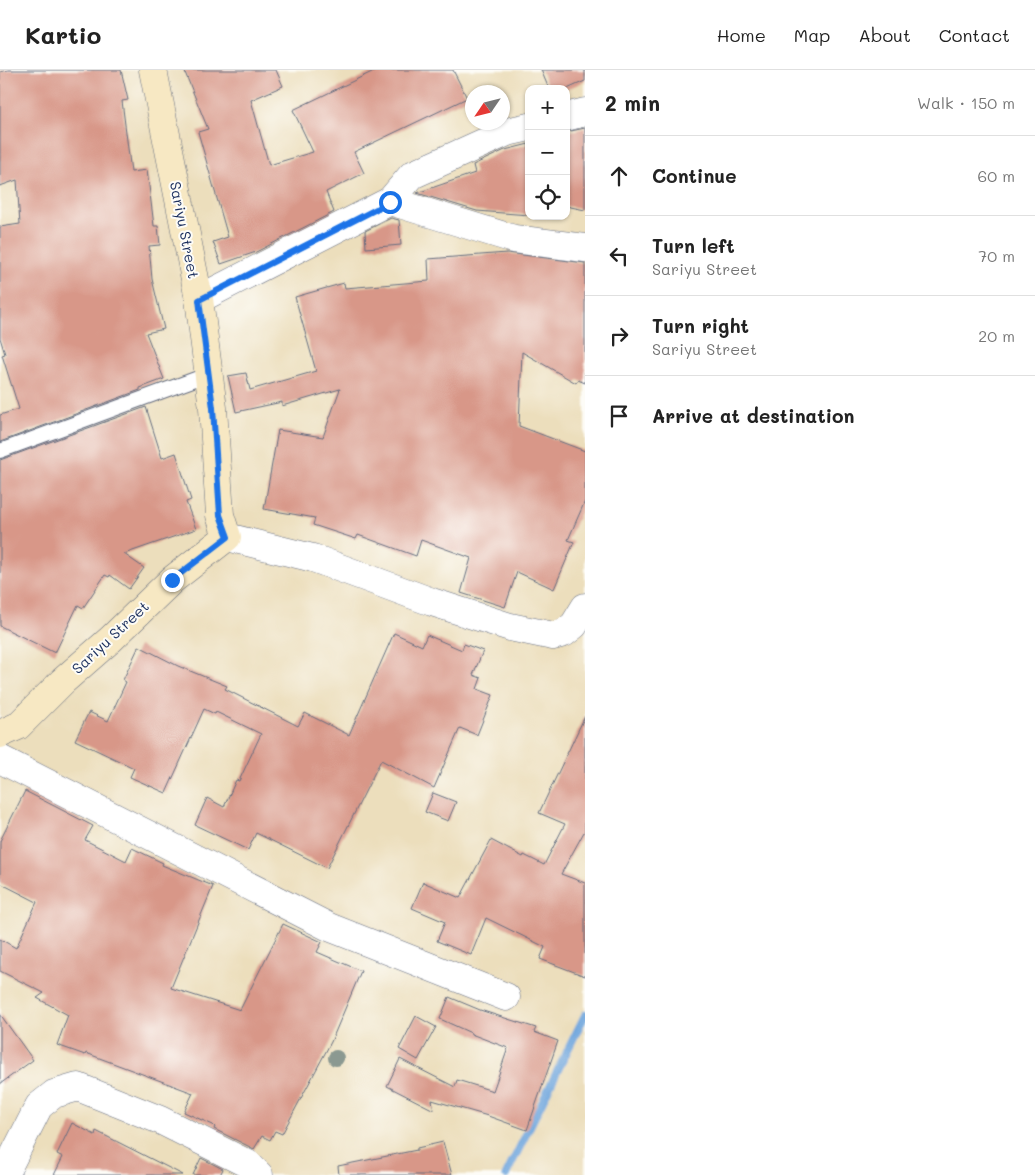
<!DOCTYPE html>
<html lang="en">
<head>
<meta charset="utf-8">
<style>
  body { margin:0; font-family:Mali,sans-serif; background:#f2f2f2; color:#222 }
  .controls { position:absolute; right:15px; top:15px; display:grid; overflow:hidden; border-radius:10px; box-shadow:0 1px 4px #0004 }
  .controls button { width:45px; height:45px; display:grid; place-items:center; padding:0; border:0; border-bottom:1px solid #e0e0e0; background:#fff; color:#222; font:25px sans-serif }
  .compass { position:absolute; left:465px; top:15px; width:45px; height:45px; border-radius:50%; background:#fff; box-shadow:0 1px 4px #0004; rotate:235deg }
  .stop { position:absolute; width:15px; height:15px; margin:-11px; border:4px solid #1a73e8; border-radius:50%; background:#fff }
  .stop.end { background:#1a73e8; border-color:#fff; box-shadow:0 1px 5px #0008 }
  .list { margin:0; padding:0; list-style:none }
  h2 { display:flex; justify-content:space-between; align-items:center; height:65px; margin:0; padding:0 20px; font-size:21px }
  h2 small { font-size:16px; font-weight:400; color:#767676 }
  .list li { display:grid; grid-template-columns:32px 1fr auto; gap:15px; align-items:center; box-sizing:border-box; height:80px; padding:0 20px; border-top:1px solid #e0e0e0 }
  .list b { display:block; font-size:19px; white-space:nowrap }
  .list p { margin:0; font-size:16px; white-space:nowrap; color:#767676 }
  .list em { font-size:16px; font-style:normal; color:#767676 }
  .icon { flex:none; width:28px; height:28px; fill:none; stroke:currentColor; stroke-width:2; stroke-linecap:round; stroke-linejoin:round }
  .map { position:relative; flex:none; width:585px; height:1105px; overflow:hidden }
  header { display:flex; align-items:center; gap:30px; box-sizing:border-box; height:70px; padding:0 25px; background:#fff; border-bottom:1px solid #e0e0e0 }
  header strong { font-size:24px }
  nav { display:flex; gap:28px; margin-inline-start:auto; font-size:18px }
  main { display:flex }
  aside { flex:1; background:#fff }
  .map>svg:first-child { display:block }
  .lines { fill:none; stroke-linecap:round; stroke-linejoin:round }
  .stream { stroke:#6fa6dd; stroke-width:8 }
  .building { fill:#d89788 }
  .lane-casing { stroke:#646c7f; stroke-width:16 }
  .street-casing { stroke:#646c7f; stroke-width:29 }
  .secondary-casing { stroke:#646c7f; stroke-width:29 }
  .lane { stroke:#fff; stroke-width:14 }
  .street { stroke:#fff; stroke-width:28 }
  .secondary { stroke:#f7e8c3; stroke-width:28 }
  .tree { fill:#8b9991 }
  .route { stroke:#1a73e8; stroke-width:6 }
  .labels { text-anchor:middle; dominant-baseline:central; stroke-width:4; stroke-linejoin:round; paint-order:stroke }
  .street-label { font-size:15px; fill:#1b2f5e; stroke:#fdfcf7 }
</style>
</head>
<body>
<header>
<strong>Kartio</strong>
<nav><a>Home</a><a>Map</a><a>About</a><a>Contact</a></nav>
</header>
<main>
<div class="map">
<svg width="585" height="1105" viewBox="0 0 585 1105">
  <rect width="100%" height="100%" fill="#fdfcf7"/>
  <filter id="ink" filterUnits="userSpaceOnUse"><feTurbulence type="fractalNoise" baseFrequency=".02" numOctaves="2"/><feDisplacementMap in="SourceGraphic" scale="10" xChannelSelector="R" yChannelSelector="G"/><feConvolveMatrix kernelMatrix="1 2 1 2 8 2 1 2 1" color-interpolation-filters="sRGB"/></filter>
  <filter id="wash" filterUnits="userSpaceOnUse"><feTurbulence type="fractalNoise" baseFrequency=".0096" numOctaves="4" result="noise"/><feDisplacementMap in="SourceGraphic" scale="20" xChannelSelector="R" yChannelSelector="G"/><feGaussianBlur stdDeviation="1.12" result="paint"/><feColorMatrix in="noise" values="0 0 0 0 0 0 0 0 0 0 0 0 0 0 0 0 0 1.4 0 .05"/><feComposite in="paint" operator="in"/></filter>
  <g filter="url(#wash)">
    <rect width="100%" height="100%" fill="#ecdebc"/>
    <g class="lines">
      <path class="stream" d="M 506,1105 L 585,945"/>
    </g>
    <g id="blocks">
      <g class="building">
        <path d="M 8,0 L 121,0 L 128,30 L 122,31 L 131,102 L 147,100 L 154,156 L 158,156 L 160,175 L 149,176 L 152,209 L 164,259 L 146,263 L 164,309 L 140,318 L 140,320 L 0,372 L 0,345 L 19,339 L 2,285 L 5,284 L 0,268 L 0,157 L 20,154 L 17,110 L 0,116 L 0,2 Z"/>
        <path d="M 184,0 L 276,0 L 283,16 L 251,30 L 269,95 L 313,82 L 293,40 L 376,0 L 453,0 L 467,28 L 354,82 L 364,103 L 326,122 L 334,142 L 256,182 L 221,194 L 213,172 L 228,167 L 198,62 L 208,59 Z"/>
        <path d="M 541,0 L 585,0 L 585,11 L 567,19 L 549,19 Z"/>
        <path d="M 585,58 L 585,140 L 566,136 L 566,62 Z"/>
        <path d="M 529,74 L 529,145 L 477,141 L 417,123 L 475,103 L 473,95 L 505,80 Z"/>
        <path d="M 391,148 L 399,150 L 401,175 L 366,178 L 365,161 Z"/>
        <path d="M 507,183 L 585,193 L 585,313 L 578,310 L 576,313 L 522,282 L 519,356 L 585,381 L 585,431 L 568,470 L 574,472 L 554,519 L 517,502 L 505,537 L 461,523 L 471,488 L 421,470 L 416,486 L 358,465 L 356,469 L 313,455 L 315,448 L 264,439 L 278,360 L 323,367 L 340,319 L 282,336 L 282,332 L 236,342 L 228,306 L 246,303 L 250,320 L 316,301 L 295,227 L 344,213 L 345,218 L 429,211 L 428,189 Z"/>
        <path d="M 146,337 L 162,388 L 176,383 L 191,430 L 186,432 L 196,459 L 124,484 L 144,498 L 129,519 L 110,505 L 109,507 L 105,505 L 83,538 L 78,535 L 55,583 L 0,556 L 0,390 Z"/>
        <path d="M 394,563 L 422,576 L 427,565 L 462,580 L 464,574 L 483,581 L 473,605 L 481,608 L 477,619 L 493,625 L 477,665 L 460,658 L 434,718 L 381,690 L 327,798 L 256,763 L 248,780 L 195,755 L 207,728 L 224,737 L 236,710 L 239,711 L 261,664 L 216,642 L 215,644 L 204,639 L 166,723 L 130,707 L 134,698 L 75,670 L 89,642 L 108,651 L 126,612 L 123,610 L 139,576 L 178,596 L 227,616 L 225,619 L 298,656 L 305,643 L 349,665 Z"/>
        <path d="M 585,646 L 585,762 L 584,762 L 561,804 L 585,813 L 585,906 L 540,889 L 545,877 L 486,848 L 471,885 L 437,871 L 445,852 L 412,838 L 423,812 L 460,828 L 491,770 L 523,787 L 524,785 L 544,795 L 565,754 L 539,743 Z"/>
        <path d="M 25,721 L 93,756 L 85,770 L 126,791 L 132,778 L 163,793 L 162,795 L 213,816 L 171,918 L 240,940 L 283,854 L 322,872 L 317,882 L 361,901 L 331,972 L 282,1064 L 275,1061 L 270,1070 L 262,1066 L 254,1079 L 214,1059 L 215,1057 L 213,1055 L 184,1042 L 193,1023 L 86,983 L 85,985 L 57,975 L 68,945 L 37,928 L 44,923 L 0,901 L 0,869 L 16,878 L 37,832 L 0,813 L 0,771 Z"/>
        <path d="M 433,723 L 456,732 L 448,751 L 425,742 Z"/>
        <path d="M 449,927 L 480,940 L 536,958 L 534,962 L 558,971 L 527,1060 L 488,1046 L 432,1030 L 434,1040 L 387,1016 L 400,989 L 455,1017 L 457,1010 L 493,1021 L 508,978 L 471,964 L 471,963 L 440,949 Z"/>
        <path d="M 0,944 L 33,990 L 0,1014 Z"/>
        <path d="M 416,946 L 436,957 L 418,990 L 399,979 Z"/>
        <path d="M 72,1053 L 95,1065 L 96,1061 L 183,1105 L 54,1105 L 63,1087 L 57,1084 Z"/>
        <path d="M 443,1072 L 452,1105 L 339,1105 L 338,1096 L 417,1080 L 417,1078 Z"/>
        <path d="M 201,1088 L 223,1099 L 220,1105 L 193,1105 Z"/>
      </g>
    </g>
  </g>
  <g filter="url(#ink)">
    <use href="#blocks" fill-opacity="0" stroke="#646c7f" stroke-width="1"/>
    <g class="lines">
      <defs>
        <path id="lane" d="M 0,381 L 209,304"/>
        <g id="street">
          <path d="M 566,47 L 585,42"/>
          <path d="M 390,131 L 514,169 L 585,178"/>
          <path d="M 199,229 L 390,131 L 412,105 L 507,62 L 529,57"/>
          <path d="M 227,467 L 313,488 L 432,532 L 510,557 L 553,566 L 564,563 L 574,555 L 585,537"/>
          <path d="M 0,689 L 329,857 L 506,927"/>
          <path d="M 4,1105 L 39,1036 L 54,1024 L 78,1017 L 160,1050 L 248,1094 L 259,1105"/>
        </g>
        <path id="secondary" d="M 0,664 L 18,656 L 63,611 L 111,569 L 172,510 L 227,467 L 220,445 L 213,338 L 199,229 L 153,0"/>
      </defs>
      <use href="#lane" class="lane-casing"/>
      <use href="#street" class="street-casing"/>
      <use href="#secondary" class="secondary-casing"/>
      <use href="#lane" class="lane"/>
      <use href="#street" class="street"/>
      <use href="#secondary" class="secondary"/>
    </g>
    <circle class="tree" cx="336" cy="988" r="8"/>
  </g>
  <g class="lines" filter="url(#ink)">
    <path class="route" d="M 172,510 L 228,467 L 220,445 L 213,338 L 199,230 L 390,132"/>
  </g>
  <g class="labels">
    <g class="street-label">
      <text transform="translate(185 160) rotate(79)">Sariyu Street</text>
      <text transform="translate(110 567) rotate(-43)">Sariyu Street</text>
    </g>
  </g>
</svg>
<div class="controls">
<button>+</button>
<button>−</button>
<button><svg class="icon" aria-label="locate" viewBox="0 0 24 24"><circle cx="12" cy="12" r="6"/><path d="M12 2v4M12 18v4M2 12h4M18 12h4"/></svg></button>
</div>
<svg class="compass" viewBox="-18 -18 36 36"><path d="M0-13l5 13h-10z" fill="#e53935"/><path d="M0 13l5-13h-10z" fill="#767676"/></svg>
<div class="stop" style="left:390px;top:132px"></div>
<div class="stop end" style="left:172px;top:510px"></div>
</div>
<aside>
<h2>2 min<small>Walk · 150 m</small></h2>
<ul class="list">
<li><svg class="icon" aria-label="ahead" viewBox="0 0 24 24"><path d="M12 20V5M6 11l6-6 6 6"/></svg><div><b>Continue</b></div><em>60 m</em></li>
<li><svg class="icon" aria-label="left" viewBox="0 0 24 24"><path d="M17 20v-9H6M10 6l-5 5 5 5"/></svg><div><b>Turn left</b><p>Sariyu Street</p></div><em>70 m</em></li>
<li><svg class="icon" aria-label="right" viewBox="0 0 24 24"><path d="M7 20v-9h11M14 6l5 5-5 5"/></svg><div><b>Turn right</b><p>Sariyu Street</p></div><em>20 m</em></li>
<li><svg class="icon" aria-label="arrive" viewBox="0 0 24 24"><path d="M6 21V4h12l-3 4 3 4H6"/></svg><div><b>Arrive at destination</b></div></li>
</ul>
</aside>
</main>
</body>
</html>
